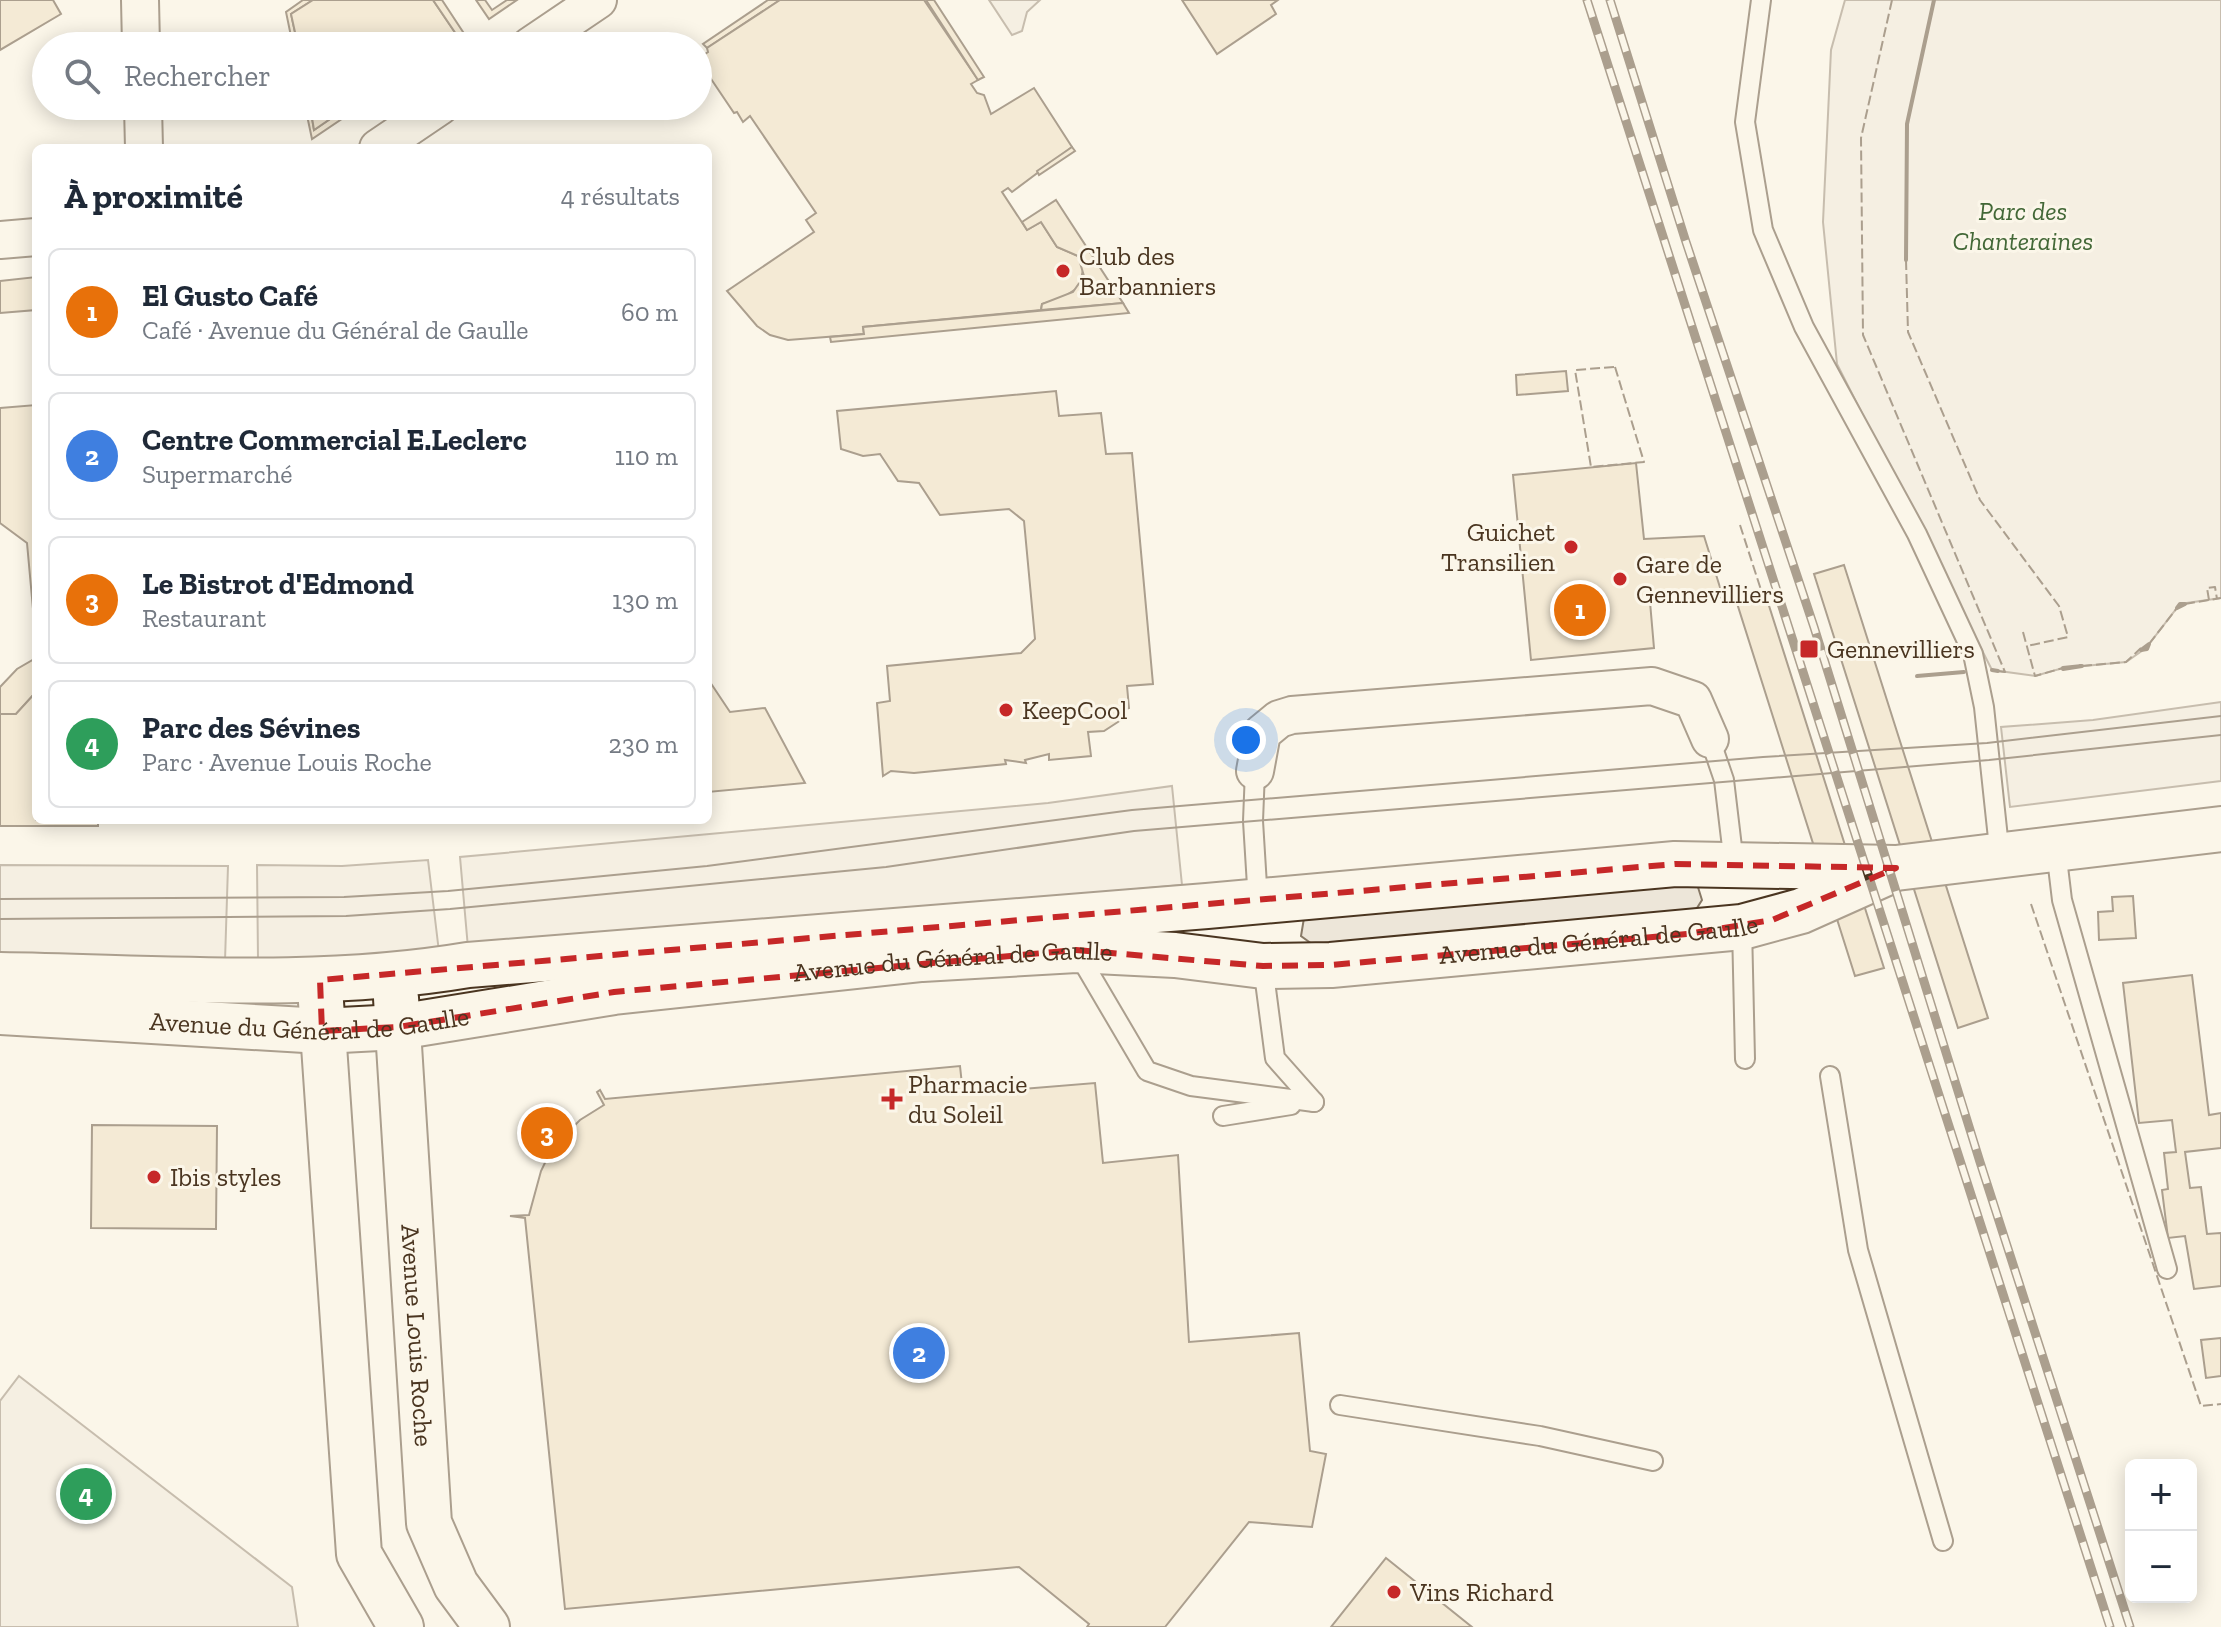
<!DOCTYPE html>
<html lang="fr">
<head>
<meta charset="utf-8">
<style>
  body { margin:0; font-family:"Zilla Slab",serif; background:#f2f2f3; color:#1f2937 }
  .controls { position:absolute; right:24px; bottom:24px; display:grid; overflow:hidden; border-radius:12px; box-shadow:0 4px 20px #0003 }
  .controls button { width:72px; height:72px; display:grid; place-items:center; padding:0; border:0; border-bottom:2px solid #e0e1e3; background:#fff; color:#1f2937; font:40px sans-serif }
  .you { position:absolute; left:1246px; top:740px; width:28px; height:28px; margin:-20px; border:6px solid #fff; border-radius:50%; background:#1a73e8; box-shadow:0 0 0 12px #1a73e833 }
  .badge { display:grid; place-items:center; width:52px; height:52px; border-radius:50%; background:#7c3aed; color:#fff; font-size:26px; font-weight:700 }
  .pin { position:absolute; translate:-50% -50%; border:4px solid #fff; box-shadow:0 2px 8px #0006 }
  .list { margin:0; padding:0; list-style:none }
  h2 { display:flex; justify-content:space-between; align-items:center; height:104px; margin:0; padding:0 32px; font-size:34px }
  h2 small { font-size:26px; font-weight:400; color:#747a83 }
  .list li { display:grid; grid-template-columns:52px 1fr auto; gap:24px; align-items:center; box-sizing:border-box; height:128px; margin:0 16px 16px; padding:0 16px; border:2px solid #e0e1e3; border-radius:12px }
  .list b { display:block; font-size:30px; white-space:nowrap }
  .list p { margin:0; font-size:26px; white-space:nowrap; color:#747a83 }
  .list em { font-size:26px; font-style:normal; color:#747a83 }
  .icon { flex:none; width:44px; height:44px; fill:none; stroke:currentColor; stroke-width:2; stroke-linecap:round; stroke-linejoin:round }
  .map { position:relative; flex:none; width:2221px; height:1627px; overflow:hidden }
  .search { position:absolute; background:#fff; box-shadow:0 4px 20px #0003; left:32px; top:32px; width:680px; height:88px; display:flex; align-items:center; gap:20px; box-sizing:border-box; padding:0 28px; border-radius:44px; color:#747a83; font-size:30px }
  .panel { position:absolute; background:#fff; box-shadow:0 4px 20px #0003; left:32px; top:144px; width:680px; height:680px; border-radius:12px }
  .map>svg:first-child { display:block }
  .green { fill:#ede6d9; stroke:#887966; stroke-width:2 }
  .building { fill:#ecdcbc; stroke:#4a3520; stroke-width:2 }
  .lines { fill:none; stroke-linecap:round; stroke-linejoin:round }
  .service-casing { stroke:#4a3520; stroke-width:22 }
  .minor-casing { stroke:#4a3520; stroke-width:40 }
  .secondary-casing { stroke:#4a3520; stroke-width:48 }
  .service { stroke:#fbf6e9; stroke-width:18 }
  .minor { stroke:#fbf6e9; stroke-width:36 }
  .secondary { stroke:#fbf6e9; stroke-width:44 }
  .tram { stroke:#4a3520; stroke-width:2 }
  .rail-casing { stroke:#4a3520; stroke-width:9 }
  .rail { stroke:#fbf6e9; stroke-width:6; stroke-dasharray:18; stroke-linecap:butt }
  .fence { stroke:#4a3520; stroke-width:2; stroke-dasharray:10 4; stroke-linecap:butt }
  .wall { stroke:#4a3520; stroke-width:4 }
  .marked { fill:none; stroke:#c62828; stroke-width:6; stroke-dasharray:16 10; stroke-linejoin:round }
  .poi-dot { fill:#c62828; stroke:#fbf6e9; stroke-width:3 }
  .labels { text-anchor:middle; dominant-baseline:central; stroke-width:6; stroke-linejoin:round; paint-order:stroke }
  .park-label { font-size:26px; font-style:italic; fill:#436837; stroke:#fbf6e9 }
  .poi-label { font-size:26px; fill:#4a3520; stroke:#fbf6e9; text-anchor:start }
  .street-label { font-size:26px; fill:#4a3520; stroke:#fbf6e9 }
</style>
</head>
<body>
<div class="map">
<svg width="2221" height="1627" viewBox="0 0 2221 1627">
  <rect width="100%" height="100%" fill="#fbf6e9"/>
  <g class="green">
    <path d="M 989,0 L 1040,0 L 1027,12 L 1022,31 L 1012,35 Z"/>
    <path d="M 1845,0 L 2221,0 L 2221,598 L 2180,604 L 2146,648 L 2126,662 L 2063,668 L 2035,676 L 1992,670 L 1837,364 L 1823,222 L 1831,50 Z"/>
    <path d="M 2221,702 L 2221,781 L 2010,807 L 2001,727 L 2093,720 Z"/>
    <path d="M 1172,786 L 1182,885 L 468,948 L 460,857 L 1048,803 Z"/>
    <path d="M 428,860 L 439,952 L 355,959 L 258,959 L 257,865 L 342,866 Z"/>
    <path d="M 0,865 L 228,866 L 225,961 L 0,959 Z"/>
    <path d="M 1697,884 L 1702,900 L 1695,911 L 1312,944 L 1301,936 L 1304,918 Z"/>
    <path d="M 19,1376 L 292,1587 L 298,1627 L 0,1627 L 0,1401 Z"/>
  </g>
  <g class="building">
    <path d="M 0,0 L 53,0 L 61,14 L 0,50 Z"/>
    <path d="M 303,0 L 313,0 L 291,14 L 298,46 L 293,46 L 286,12 Z"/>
    <path d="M 313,0 L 433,0 L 456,34 L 438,46 L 298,46 L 291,14 Z"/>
    <path d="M 433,0 L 442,0 L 465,35 L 449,46 L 438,46 L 456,34 Z"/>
    <path d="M 476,0 L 485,0 L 492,10 L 507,0 L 517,0 L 489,19 Z"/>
    <path d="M 768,0 L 780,0 L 707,48 L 703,44 Z"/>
    <path d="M 780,0 L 924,0 L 978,80 L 971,84 L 977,93 L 984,95 L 991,114 L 1034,88 L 1072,147 L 1012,192 L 1008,188 L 1002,192 L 1027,230 L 1041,222 L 1057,247 L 1078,256 L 1084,266 L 1079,287 L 1062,298 L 1042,304 L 1041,310 L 863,327 L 864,334 L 788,340 L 770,335 L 757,326 L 727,291 L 814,232 L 806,220 L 816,213 L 750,116 L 743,122 L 737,112 L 734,113 L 703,67 L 707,65 L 702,56 L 708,52 L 707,48 Z"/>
    <path d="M 926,0 L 934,0 L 984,77 L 978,80 Z"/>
    <path d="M 1182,0 L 1278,0 L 1271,5 L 1276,14 L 1217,54 Z"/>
    <path d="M 305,106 L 310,106 L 314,130 L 349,106 L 361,106 L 312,139 Z"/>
    <path d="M 310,106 L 349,106 L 314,130 Z"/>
    <path d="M 1072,147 L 1075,151 L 1039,175 L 1037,171 Z"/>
    <path d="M 1056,200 L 1123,303 L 1041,310 L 1042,304 L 1073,292 L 1084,276 L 1078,256 L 1057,247 L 1041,222 L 1027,230 L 1022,222 Z"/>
    <path d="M 36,277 L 36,310 L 0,313 L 0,281 Z"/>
    <path d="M 1123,303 L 1129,313 L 831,342 L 830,337 L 864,334 L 863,327 Z"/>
    <path d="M 1566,371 L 1568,391 L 1517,395 L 1516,375 Z"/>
    <path d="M 1056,391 L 1059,416 L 1101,413 L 1106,454 L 1132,453 L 1153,684 L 1127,686 L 1129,708 L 1123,710 L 1121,720 L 1104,731 L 1088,732 L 1091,756 L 1049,760 L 1049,754 L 1025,760 L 1026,763 L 1005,760 L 1006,764 L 914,773 L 891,771 L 883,776 L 877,703 L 890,701 L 887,666 L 1021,653 L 1035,639 L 1024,521 L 1009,509 L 940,515 L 919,483 L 898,481 L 880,454 L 863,456 L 841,449 L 837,411 Z"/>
    <path d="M 36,405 L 36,642 L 27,543 L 0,523 L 0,408 Z"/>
    <path d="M 1636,463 L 1644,539 L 1704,536 L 1723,597 L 1650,602 L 1654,648 L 1531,660 L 1513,475 Z"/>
    <path d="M 1844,565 L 1988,1018 L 1958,1028 L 1814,574 Z"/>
    <path d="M 1764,590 L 1884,968 L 1855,976 L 1736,600 Z"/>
    <path d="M 36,658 L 36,692 L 16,714 L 0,714 L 0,687 L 17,669 Z"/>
    <path d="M 708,679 L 730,712 L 765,708 L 805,783 L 708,792 Z"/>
    <path d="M 36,692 L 36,820 L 98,820 L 98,826 L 0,826 L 0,714 L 16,714 Z"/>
    <path d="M 2133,896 L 2136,938 L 2099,940 L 2098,912 L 2113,911 L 2112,897 Z"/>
    <path d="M 2192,975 L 2209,1115 L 2221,1113 L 2221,1148 L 2185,1152 L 2190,1188 L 2201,1187 L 2207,1234 L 2221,1233 L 2221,1286 L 2194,1289 L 2185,1236 L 2168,1238 L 2162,1190 L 2168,1189 L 2164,1153 L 2176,1152 L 2172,1120 L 2139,1123 L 2123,983 Z"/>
    <path d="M 960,1066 L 963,1094 L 1095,1083 L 1103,1163 L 1178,1155 L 1189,1342 L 1299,1333 L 1310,1451 L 1326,1454 L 1312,1527 L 1249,1522 L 1165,1627 L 1087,1627 L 1089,1624 L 1019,1567 L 565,1609 L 525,1218 L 510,1216 L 529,1215 L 541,1171 L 552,1148 L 580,1120 L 604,1105 L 597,1092 L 600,1090 L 605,1099 Z"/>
    <path d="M 92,1125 L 217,1126 L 216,1229 L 91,1228 Z"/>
    <path d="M 2221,1338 L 2221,1376 L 2206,1378 L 2201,1340 Z"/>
    <path d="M 1386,1558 L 1472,1627 L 1331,1627 Z"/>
  </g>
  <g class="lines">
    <defs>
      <g id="service">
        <path d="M 1761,0 L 1745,122 L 1763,230 L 1804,327 L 1917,534 L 1973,654 L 1984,707 L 2000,857"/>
        <path d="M 1710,739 L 1724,780 L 1734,864"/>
        <path d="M 1255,771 L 1253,821 L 1258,902"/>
        <path d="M 2056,850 L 2062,900 L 2167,1269"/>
        <path d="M 1742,927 L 1745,1059"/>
        <path d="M 1077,952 L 1147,1071 L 1191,1086 L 1314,1102"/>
        <path d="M 1263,966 L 1275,1058 L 1314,1102"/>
        <path d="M 1830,1076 L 1858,1250 L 1943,1541"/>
        <path d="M 1223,1116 L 1291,1105"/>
        <path d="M 1340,1405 L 1540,1436 L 1653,1461"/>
      </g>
      <g id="minor">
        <path d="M 140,0 L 141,46"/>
        <path d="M 530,46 L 598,0"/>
        <path d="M 143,106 L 144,148"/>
        <path d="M 378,148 L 440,106"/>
        <path d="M 0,240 L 36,237"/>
        <path d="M 1255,771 L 1262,733 L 1279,719 L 1292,715 L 1652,686 L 1693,700 L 1710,739"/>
      </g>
      <g id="secondary">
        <path d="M 0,975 C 155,977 314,991 468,965 L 1207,906 L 1675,864 L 1896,868 L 2221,829"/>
        <path id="s1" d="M 396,998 L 429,1523 L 456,1585 L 487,1627"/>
        <path d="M 321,1002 L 359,1554 L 401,1627"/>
        <path id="s2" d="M 0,1012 L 322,1031 L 398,1027 L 614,992 L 922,959 L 1076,950 L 1175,955 L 1263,966 L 1331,965 L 1742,927 L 1801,911 L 1886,873"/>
      </g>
    </defs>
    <use href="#service" class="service-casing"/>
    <use href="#minor" class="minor-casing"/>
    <use href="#secondary" class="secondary-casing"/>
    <use href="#service" class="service"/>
    <use href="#minor" class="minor"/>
    <use href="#secondary" class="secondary"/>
    <g class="tram">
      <path d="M 0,899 L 344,897 L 448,891 L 707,866 L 1132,810 L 1763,757 L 1987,743 L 2221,716"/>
      <path d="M 0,919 L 346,916 L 450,909 L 886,867 L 1134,831 L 1989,760 L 2221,735"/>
    </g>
    <defs>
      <g id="rail">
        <path d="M 1587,0 L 2110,1627"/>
        <path d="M 1610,0 L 1685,239 L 1814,627 L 1980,1162 L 2130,1627"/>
      </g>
    </defs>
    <use href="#rail" class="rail-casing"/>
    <use href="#rail" class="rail"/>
    <g class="fence">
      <path d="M 1892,0 L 1861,138 L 1863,335 L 2005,672 L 1998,671"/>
      <path d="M 1906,260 L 1908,332 L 1980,500 L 2059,606 L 2068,637 L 2027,646"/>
      <path d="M 1615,367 L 1644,462 L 1591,467 L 1575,370 Z"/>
      <path d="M 1740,525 L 1762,593"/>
      <path d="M 2209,600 L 2207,588 L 2215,587 L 2217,599"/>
      <path d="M 2185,604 L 2221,598"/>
      <path d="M 2023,632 L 2035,676 L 2063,668"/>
      <path d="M 2149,644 L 2177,608"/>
      <path d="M 2082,666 L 2126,662 L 2141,648"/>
      <path d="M 2031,904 L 2201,1406 L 2221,1404"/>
    </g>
    <g class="wall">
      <path d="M 1906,260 L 1907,124 L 1934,0"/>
      <path d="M 2180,604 L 2185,604 L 2177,608 Z"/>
      <path d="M 2149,644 L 2147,649 L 2141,650 Z"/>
      <path d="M 2082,666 L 2063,669 L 2063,668 Z"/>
      <path d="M 1992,670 L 1998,671"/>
      <path d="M 1917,676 L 1964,672"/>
    </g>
  </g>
  <path d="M0 0H2221V1627H0ZM 1675,864 L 1896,868 L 1772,920 L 1687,934 L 1331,965 L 1263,966 L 1076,950 L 614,992 L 398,1027 L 322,1031 L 320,980 Z" fill="#fbf6e9" fill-opacity=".55" fill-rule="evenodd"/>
  <path class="marked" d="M 1675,864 L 1896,868 L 1772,920 L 1687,934 L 1331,965 L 1263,966 L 1076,950 L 614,992 L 398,1027 L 322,1031 L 320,980 Z"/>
  <g class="poi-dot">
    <circle cx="1063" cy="271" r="8"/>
    <circle cx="1571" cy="547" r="8"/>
    <circle cx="1620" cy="579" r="8"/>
    <rect x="1799" y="639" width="20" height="20" rx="4"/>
    <circle cx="1006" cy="710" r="8"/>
    <path d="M888 1087h8v8h8v8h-8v8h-8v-8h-8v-8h8z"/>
    <circle cx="154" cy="1177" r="8"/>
    <circle cx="1394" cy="1592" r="8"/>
  </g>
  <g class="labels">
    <g class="park-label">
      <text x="2023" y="211">Parc des<tspan x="2023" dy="30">Chanteraines</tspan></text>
    </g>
    <g class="poi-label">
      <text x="1079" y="256">Club des<tspan x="1079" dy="30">Barbanniers</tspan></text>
      <text x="1555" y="532" text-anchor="end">Guichet<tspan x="1555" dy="30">Transilien</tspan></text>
      <text x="1636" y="564">Gare de<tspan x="1636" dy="30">Gennevilliers</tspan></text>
      <text x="1827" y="649">Gennevilliers</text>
      <text x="1022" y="710">KeepCool</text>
      <text x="908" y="1084">Pharmacie<tspan x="908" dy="30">du Soleil</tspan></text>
      <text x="170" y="1177">Ibis styles</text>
      <text x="1410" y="1592">Vins Richard</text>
    </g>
    <g class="street-label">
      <text stroke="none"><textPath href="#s2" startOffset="1606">Avenue du Général de Gaulle</textPath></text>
      <text stroke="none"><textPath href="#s2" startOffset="958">Avenue du Général de Gaulle</textPath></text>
      <text stroke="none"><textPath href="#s2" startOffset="310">Avenue du Général de Gaulle</textPath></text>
      <text stroke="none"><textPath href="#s1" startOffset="338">Avenue Louis Roche</textPath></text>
    </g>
  </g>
</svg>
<div class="controls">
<button>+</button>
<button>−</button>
</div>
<div class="you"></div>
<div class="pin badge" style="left:1580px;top:610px;background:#e8710a">1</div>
<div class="pin badge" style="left:919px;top:1353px;background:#3f7fe0">2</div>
<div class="pin badge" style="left:547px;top:1133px;background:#e8710a">3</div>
<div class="pin badge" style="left:86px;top:1494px;background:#2e9e5b">4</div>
<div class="search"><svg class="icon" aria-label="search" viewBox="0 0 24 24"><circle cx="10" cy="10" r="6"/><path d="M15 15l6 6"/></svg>Rechercher</div>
<section class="panel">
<h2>À proximité<small>4 résultats</small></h2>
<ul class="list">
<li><span class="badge" style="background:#e8710a">1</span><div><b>El Gusto Café</b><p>Café · Avenue du Général de Gaulle</p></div><em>60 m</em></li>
<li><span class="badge" style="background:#3f7fe0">2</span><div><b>Centre Commercial E.Leclerc</b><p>Supermarché</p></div><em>110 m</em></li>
<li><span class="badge" style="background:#e8710a">3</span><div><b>Le Bistrot d'Edmond</b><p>Restaurant</p></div><em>130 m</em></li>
<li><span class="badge" style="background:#2e9e5b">4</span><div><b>Parc des Sévines</b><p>Parc · Avenue Louis Roche</p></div><em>230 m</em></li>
</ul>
</section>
</div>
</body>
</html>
